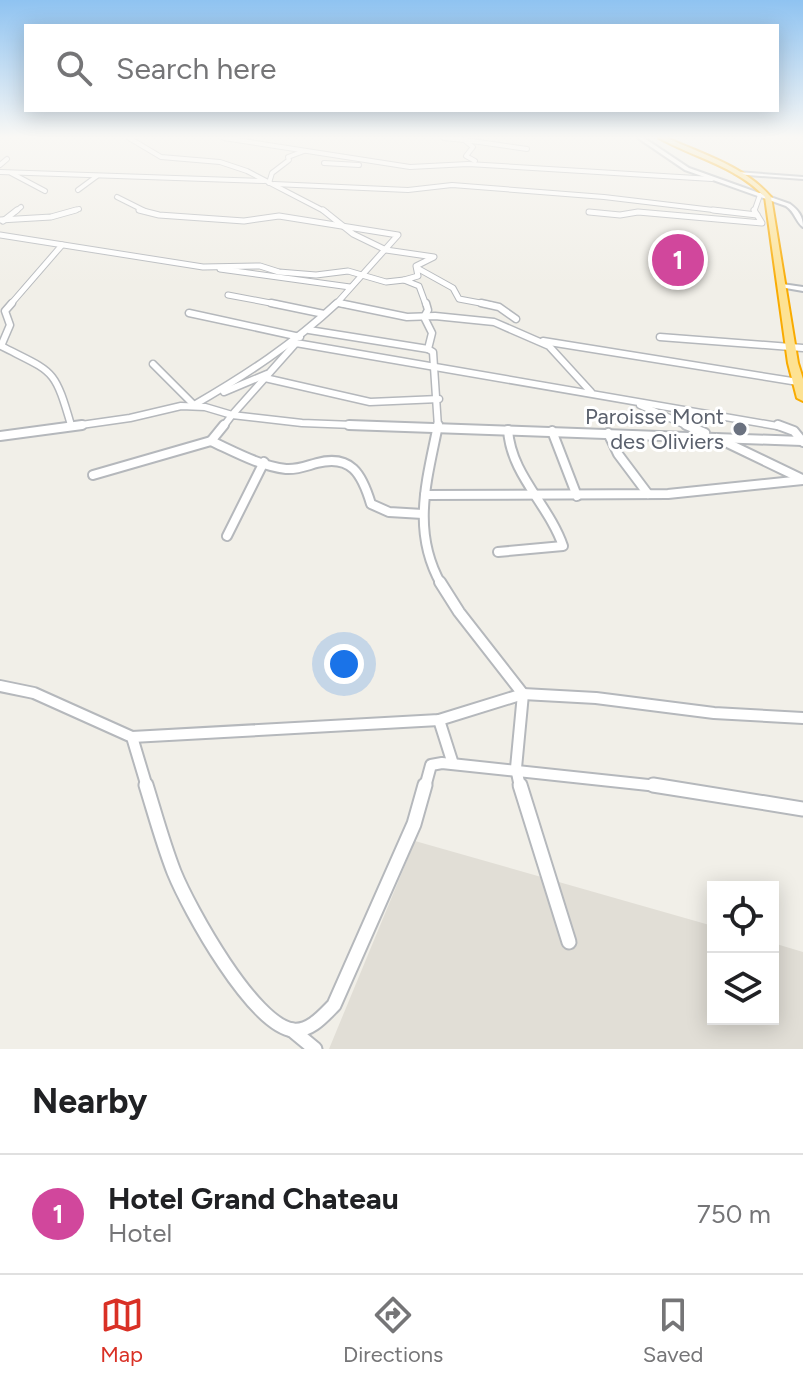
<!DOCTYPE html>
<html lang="en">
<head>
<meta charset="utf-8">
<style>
  body { margin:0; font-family:Figtree,sans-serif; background:#f6f6f6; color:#202124 }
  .controls { position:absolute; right:24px; bottom:24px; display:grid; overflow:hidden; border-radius:0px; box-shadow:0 4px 20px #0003 }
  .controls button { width:72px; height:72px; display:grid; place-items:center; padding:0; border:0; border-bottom:2px solid #e0e0e0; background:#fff; color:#202124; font:40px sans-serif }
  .you { position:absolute; left:344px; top:664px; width:28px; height:28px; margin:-20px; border:6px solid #fff; border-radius:50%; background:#1a73e8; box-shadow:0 0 0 12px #1a73e833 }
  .badge { display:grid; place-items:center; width:52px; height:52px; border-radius:50%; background:#d93025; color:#fff; font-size:26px; font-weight:700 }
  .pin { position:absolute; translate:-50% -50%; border:4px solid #fff; box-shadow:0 2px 8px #0006 }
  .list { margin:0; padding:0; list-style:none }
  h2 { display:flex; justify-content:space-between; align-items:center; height:104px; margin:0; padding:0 32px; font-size:34px }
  h2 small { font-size:26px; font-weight:400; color:#757577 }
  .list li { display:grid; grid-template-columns:52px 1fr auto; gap:24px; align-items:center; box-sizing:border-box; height:120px; padding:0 32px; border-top:2px solid #e0e0e0 }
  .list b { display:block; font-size:30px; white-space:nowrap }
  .list p { margin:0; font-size:26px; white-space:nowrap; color:#757577 }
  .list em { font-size:26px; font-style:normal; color:#757577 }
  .icon { flex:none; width:44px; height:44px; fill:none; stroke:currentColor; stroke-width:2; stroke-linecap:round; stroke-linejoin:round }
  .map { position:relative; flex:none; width:803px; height:1049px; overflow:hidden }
  .search { position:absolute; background:#fff; box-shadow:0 4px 20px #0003; left:24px; right:24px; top:24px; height:88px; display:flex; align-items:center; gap:20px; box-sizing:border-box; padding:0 28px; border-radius:0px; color:#757577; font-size:30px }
  .sheet { height:224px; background:#fff }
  nav { display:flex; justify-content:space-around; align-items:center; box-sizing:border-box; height:112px; border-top:2px solid #e0e0e0; background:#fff; font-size:22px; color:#757577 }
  nav a { display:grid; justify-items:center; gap:4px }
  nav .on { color:#d93025 }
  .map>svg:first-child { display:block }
  .education { fill:#e1ded6 }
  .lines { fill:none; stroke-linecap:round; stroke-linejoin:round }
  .street-far5-casing { stroke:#b5b8bc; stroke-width:6 }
  .street-far4-casing { stroke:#b5b8bc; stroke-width:7 }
  .street-far3-casing { stroke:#b5b8bc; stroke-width:9 }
  .street-far2-casing { stroke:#b5b8bc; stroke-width:12 }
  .street-far1-casing { stroke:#b5b8bc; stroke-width:14 }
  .street-casing { stroke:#b5b8bc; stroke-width:17 }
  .secondary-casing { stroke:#b6babf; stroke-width:4 }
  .highway-casing { stroke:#f9ab00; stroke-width:4 }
  .street-far5 { stroke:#fff; stroke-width:4 }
  .street-far4 { stroke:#fff; stroke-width:5 }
  .street-far3 { stroke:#fff; stroke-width:6 }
  .street-far2 { stroke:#fff; stroke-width:8 }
  .street-far1 { stroke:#fff; stroke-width:10 }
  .street { stroke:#fff; stroke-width:13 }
  .secondary { fill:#fff; fill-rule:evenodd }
  .highway { fill:#fde293; fill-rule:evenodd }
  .worship-dot { fill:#6b7280; stroke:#fff; stroke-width:3 }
  .labels { text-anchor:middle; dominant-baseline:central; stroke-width:6; stroke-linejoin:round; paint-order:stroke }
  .worship-label { font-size:22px; fill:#5b616d; stroke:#fff; text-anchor:end }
</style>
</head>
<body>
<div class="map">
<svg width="803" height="1049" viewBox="0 0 803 1049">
  <rect width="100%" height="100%" fill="#f1efe8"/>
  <path class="education" d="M 415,841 L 713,926 L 713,1019 L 773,1019 L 773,943 L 803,952 L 803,1049 L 329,1049 Z"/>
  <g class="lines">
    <defs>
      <g id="street-far5">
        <path d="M 129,138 L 161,157 L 220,162 L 247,171 L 326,212"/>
        <path d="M 224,138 L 410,167 L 468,164 L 712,179"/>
        <path d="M 444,138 L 464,140 L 473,147 L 466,156 L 475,161"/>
        <path d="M 465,140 L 527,149"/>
        <path d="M 324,163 L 359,165"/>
        <path d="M 0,165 L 7,159"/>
        <path d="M 0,172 L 264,181"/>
        <path d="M 11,173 L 45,191"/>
        <path d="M 269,183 L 272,173 L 289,160 L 288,157 L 304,151"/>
        <path d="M 274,184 L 408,190 L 452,185 L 604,197 L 730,212"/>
        <path d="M 78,190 L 97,176"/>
        <path d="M 117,197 L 147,212"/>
        <path d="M 15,212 L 21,207"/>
        <path d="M 69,212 L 79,209"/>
        <path d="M 754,212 L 760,195"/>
      </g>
      <g id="street-far4">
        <path d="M 139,210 L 159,215 L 244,221 L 279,216 L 398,235 L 337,303"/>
        <path d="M 323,210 L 353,234 L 386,250 L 434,257 L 416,266 L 418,276 L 404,280 L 419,286 L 426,305"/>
        <path d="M 713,210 L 757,215"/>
        <path d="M 589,212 L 620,215 L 638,212 L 762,223 L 754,210"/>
        <path d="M 0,220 L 51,217 L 76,210"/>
        <path d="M 3,221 L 17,210"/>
        <path d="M 0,235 L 203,267 L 260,266 L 279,272 L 316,275 L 348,271 L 386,282 L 404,280"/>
        <path d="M 417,268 L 453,288 L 459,299 L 491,305"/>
        <path d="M 220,269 L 350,287"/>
        <path d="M 228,295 L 281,305"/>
        <path d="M 10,305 L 62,245"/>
        <path d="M 334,305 L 337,303 L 349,305"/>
      </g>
      <g id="street-far3">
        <path d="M 12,303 L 5,311 L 10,325 L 1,346 C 54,373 54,367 71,425"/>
        <path d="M 271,303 L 324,314"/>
        <path d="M 339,303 L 407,317 L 435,316 L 494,322 L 549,346 L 591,392"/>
        <path d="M 426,303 L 428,310 L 424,317 L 432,333 L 428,349 L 433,352 L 438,427"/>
        <path d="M 481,303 L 499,307 L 516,319"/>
        <path d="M 189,313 L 300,337"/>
        <path d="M 309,330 L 428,349"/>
        <path d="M 660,337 L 803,348"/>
        <path d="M 543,341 L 798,382"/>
        <path d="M 153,364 L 194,405 C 246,375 293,344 337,303"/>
        <path d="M 265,378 L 370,402 L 439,399"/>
        <path d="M 224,392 L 267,374"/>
        <path d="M 640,405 L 690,427"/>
        <path d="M 67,427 L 130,418 L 181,406 L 205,407 L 232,415 L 296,343 L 783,427"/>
        <path d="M 223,427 L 232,415 L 302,423 L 405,427"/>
      </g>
      <g id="street-far2">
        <path d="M 224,425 L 211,441 C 235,452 260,466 286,469 C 297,470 306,466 317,463 C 351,454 362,474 371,504 L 389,512 L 423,514"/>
        <path d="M 349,425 L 802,441"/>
        <path d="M 438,425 C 427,480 411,531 441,584"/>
        <path d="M 686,425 L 705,433"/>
        <path d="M 778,425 L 794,431 L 803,442"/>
        <path d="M 552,431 L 577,496"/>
        <path d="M 608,433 L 618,454 L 648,494"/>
        <path d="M 0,436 L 82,425"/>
        <path d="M 717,438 L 802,479"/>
        <path d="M 93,475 L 211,441"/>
        <path d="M 425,495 L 668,494 L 803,480"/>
        <path d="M 227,536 L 264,462"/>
        <path d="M 498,552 L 563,546 C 549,505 511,475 508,430"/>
      </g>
      <g id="street-far1">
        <path d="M 440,582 L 459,612 L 523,694 L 516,768 L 520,787"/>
        <path d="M 0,686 L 34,693 L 132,737 L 147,787"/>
        <path d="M 439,720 L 453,764"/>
        <path d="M 132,737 L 439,720 L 523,694 L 596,698 L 714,713 L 803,718"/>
        <path d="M 425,787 L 431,765 L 442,763 L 667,787"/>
      </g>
      <g id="street">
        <path d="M 146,785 C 155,814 163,844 174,872 C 189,909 253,1025 293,1030 C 310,1032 324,1015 334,1005 L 414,824 L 425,785"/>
        <path d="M 520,785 L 569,942"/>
        <path d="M 653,785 L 803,809"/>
        <path d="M 292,1030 L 315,1049"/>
      </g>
      <g id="secondary">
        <path d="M 638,138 L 644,138 L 689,168 L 790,204 C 798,210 803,216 803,227 C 796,222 795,212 786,206 L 685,170 Z"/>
        <path d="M 737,172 L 803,177 L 803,179 L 735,174 Z"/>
        <path d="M 782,284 L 803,287 L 803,291 L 780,287 L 779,286 Z"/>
      </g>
      <path id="highway" d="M 659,138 L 667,138 C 704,155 744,166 771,197 L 798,363 L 803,379 L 803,401 L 797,398 L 788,363 L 765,197 C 736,166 695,158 659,138 Z"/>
    </defs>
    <use href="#street-far5" class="street-far5-casing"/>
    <use href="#street-far4" class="street-far4-casing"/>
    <use href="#street-far3" class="street-far3-casing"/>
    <use href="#street-far2" class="street-far2-casing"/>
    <use href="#street-far1" class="street-far1-casing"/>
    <use href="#street" class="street-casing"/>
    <use href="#secondary" class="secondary-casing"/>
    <use href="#highway" class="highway-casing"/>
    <use href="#street-far5" class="street-far5"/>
    <use href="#street-far4" class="street-far4"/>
    <use href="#street-far3" class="street-far3"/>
    <use href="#street-far2" class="street-far2"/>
    <use href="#street-far1" class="street-far1"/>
    <use href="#street" class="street"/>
    <use href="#secondary" class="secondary"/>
    <use href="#highway" class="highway"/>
  </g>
  <linearGradient id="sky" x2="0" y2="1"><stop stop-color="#8fc3f1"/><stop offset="0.48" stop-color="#f9f8f5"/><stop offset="1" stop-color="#f9f8f5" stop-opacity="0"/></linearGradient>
  <rect width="803" height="285" fill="url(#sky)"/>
  <circle class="worship-dot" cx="740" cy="429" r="8"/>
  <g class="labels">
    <g class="worship-label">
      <text x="724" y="416">Paroisse Mont<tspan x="724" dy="25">des Oliviers</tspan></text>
    </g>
  </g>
</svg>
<div class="controls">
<button><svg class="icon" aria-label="locate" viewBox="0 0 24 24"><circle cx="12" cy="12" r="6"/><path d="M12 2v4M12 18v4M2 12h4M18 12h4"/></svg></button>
<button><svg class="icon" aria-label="layers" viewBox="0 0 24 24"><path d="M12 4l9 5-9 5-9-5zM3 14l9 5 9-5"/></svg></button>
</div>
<div class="you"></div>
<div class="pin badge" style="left:678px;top:260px;background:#d1479c">1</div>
<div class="search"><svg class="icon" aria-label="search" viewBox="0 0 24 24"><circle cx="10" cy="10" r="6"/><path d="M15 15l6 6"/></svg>Search here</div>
</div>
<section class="sheet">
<h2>Nearby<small></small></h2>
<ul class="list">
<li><span class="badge" style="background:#d1479c">1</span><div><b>Hotel Grand Chateau</b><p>Hotel</p></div><em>750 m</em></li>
</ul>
</section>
<nav>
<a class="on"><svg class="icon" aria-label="map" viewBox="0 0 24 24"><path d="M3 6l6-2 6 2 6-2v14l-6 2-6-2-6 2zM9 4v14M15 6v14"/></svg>Map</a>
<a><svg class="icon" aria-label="directions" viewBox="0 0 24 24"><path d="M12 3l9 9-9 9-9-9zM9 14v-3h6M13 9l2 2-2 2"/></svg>Directions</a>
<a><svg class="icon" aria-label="saved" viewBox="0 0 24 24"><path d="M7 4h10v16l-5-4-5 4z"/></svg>Saved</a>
</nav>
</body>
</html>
